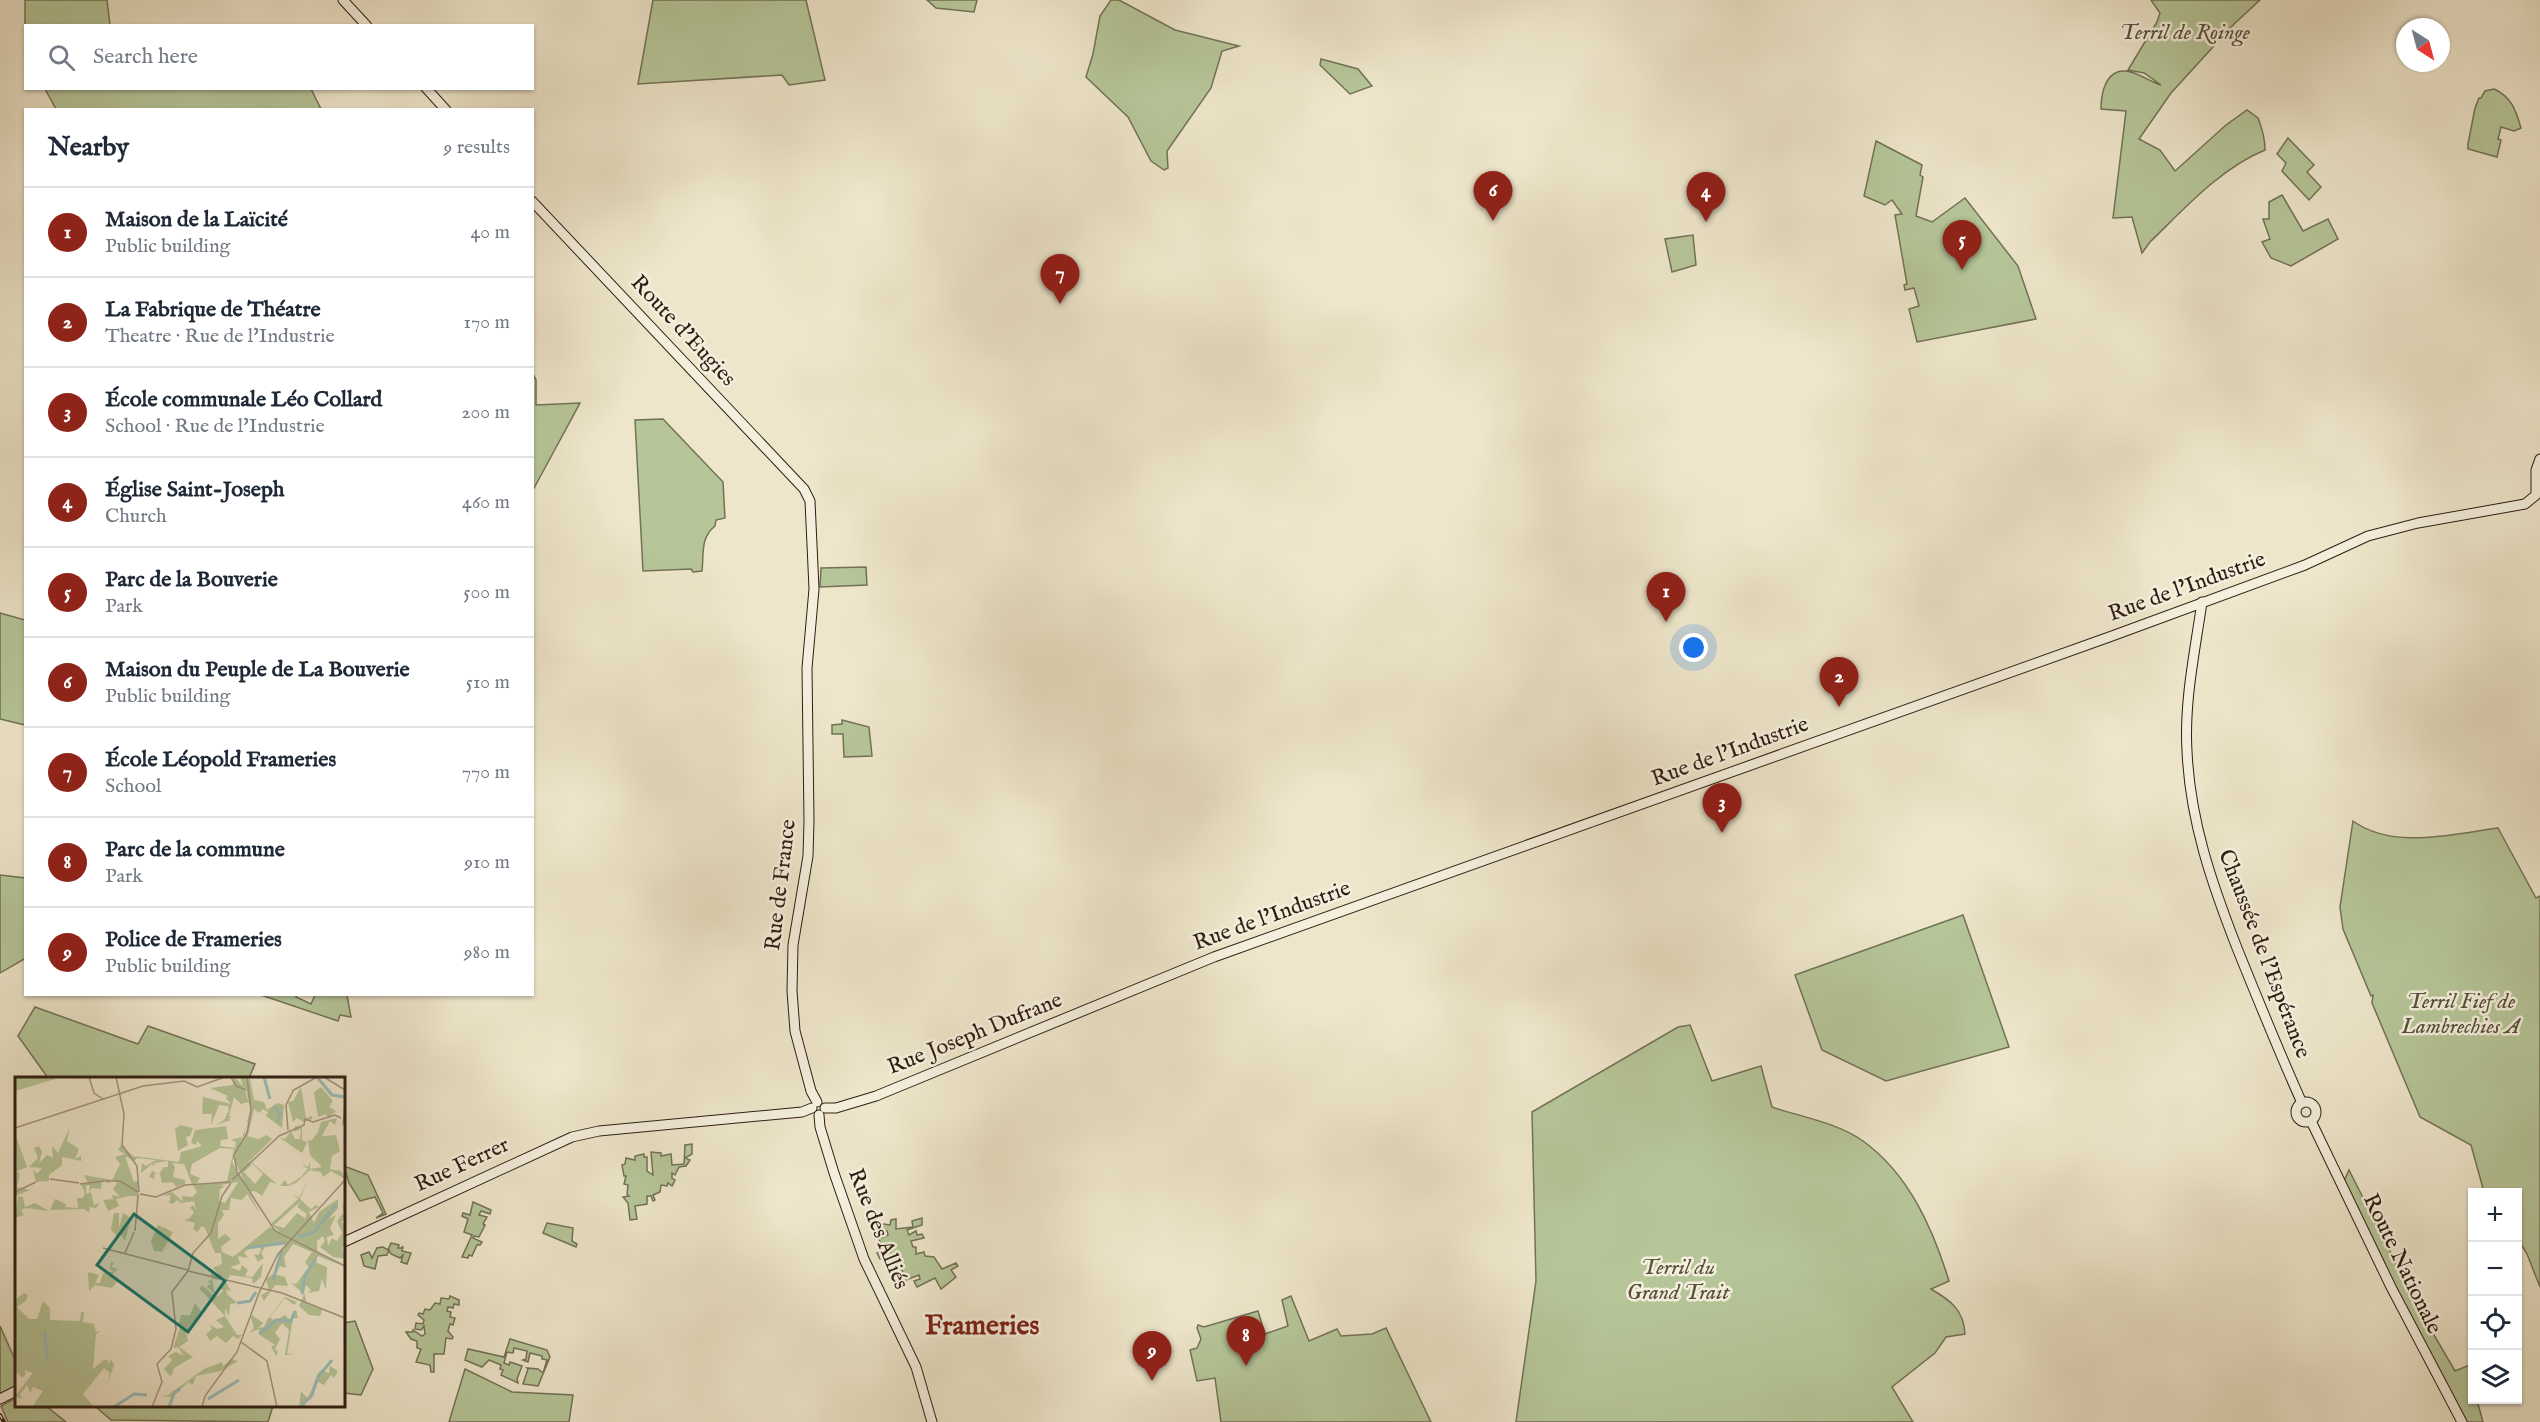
<!DOCTYPE html>
<html lang="en">
<head>
<meta charset="utf-8">
<style>
  body { margin:0; font-family:"IM FELL English",serif; background:#f6f6f7; color:#1f2937 }
  .controls { position:absolute; right:18px; bottom:18px; display:grid; overflow:hidden; border-radius:0px; box-shadow:0 2px 4px #0004 }
  .controls button { width:54px; height:54px; display:grid; place-items:center; padding:0; border:0; border-bottom:2px solid #e0e1e3; background:#fff; color:#1f2937; font:30px sans-serif }
  .compass { position:absolute; left:2396px; top:18px; width:54px; height:54px; border-radius:50%; background:#fff; box-shadow:0 2px 4px #0004; rotate:144deg }
  .you { position:absolute; left:1694px; top:648px; width:21px; height:21px; margin:-15px; border:4px solid #fff; border-radius:50%; background:#1a73e8; box-shadow:0 0 0 9px #1a73e833 }
  .badge { display:grid; place-items:center; width:39px; height:39px; border-radius:50%; background:#8f2418; color:#fff; font-size:20px; font-weight:700 }
  .pin { position:absolute; translate:-50% -50px; filter:drop-shadow(0 2px 3px #0008) }
  .pin::after { content:''; position:absolute; top:32px; width:21px; height:18px; background:inherit; clip-path:polygon(0 0,100% 0,50% 100%) }
  .list { margin:0; padding:0; list-style:none }
  h2 { display:flex; justify-content:space-between; align-items:center; height:78px; margin:0; padding:0 24px; font-size:26px }
  h2 small { font-size:20px; font-weight:400; color:#747a83 }
  .list li { display:grid; grid-template-columns:39px 1fr auto; gap:18px; align-items:center; box-sizing:border-box; height:90px; padding:0 24px; border-top:2px solid #e0e1e3 }
  .list b { display:block; font-size:22px; white-space:nowrap }
  .list p { margin:0; font-size:20px; white-space:nowrap; color:#747a83 }
  .list em { font-size:20px; font-style:normal; color:#747a83 }
  .icon { flex:none; width:33px; height:33px; fill:none; stroke:currentColor; stroke-width:2; stroke-linecap:round; stroke-linejoin:round }
  .map { position:relative; flex:none; width:2540px; height:1422px; overflow:hidden }
  .search { position:absolute; background:#fff; box-shadow:0 2px 4px #0004; left:24px; top:24px; width:510px; height:66px; display:flex; align-items:center; gap:15px; box-sizing:border-box; padding:0 21px; border-radius:0px; color:#747a83; font-size:22px }
  .panel { position:absolute; background:#fff; box-shadow:0 2px 4px #0004; left:24px; top:108px; width:510px; height:888px; border-radius:0px }
  .map>svg:first-child { display:block }
  .green { fill:#b6c699; stroke:#727256; stroke-width:1.5 }
  .lines { fill:none; stroke-linecap:round; stroke-linejoin:round }
  .secondary-casing { stroke:#2f1d13; stroke-width:11 }
  .secondary { stroke:#f4efdd; stroke-width:9 }
  .rail-casing { stroke:#2f1d13; stroke-width:4 }
  .rail { stroke:#f4efdd; stroke-width:1.5; stroke-dasharray:4.5; stroke-linecap:butt }
  .labels { text-anchor:middle; dominant-baseline:central; stroke-width:5; stroke-linejoin:round; paint-order:stroke }
  .park-label { font-size:22px; font-style:italic; fill:#58503b; stroke:#f4efdd }
  .street-label { font-size:22px; fill:#2f1d13; stroke:#f4efdd }
  .district-label { font-size:28px; font-weight:bold; fill:#7a1f14; stroke:#f4efdd }
  .inset-river { fill:none; stroke:#9abebb; stroke-width:3 }
  .inset-road { fill:none; stroke:#a29681; stroke-width:1.5 }
  .view { fill:#0f766e; fill-opacity:0.15; stroke:#0f766e; stroke-width:3 }
  .inset-edge { fill:none; stroke:#2f1d13; stroke-width:3 }
</style>
</head>
<body>
<div class="map">
<svg width="2540" height="1422" viewBox="0 0 2540 1422">
  <rect width="100%" height="100%" fill="#eee6cb"/>
  <filter id="stains"><feTurbulence type="fractalNoise" baseFrequency=".00333" numOctaves="4"/><feColorMatrix values="0 0 0 0 .2 0 0 0 0 .09 0 0 0 0 .02 0 0 0 .5 -.17"/></filter>
  <radialGradient id="worn" r=".72"><stop offset=".6" stop-color="#630" stop-opacity="0"/><stop offset="1" stop-color="#630" stop-opacity=".3"/></radialGradient>
  <g class="green">
    <path d="M 25,0 L 107,0 L 110,25 L 26,26 L 25,45 Z"/>
    <path d="M 653,0 L 806,0 L 825,80 L 789,85 L 782,75 L 638,84 Z"/>
    <path d="M 927,0 L 977,0 L 974,12 L 936,8 Z"/>
    <path d="M 1111,0 L 1119,0 L 1175,30 L 1239,46 L 1222,51 L 1211,88 L 1167,151 L 1168,168 L 1164,170 L 1151,161 L 1128,117 L 1086,77 L 1093,54 L 1100,16 Z"/>
    <path d="M 2151,0 L 2260,0 L 2234,24 L 2171,93 L 2139,139 L 2160,150 L 2175,171 L 2226,125 L 2247,110 L 2258,118 C 2262,128 2265,138 2265,150 C 2221,168 2185,208 2150,242 L 2142,253 L 2132,217 L 2113,218 L 2126,111 L 2101,109 C 2101,95 2105,69 2126,71 C 2137,72 2151,82 2161,85 L 2144,73 L 2128,70 L 2157,22 L 2160,13 Z"/>
    <path d="M 1321,59 L 1358,69 L 1372,86 L 1350,94 L 1320,65 Z"/>
    <path d="M 45,89 L 311,89 L 321,109 L 56,109 Z"/>
    <path d="M 2494,89 C 2512,97 2516,111 2521,128 L 2514,131 L 2501,127 L 2498,139 L 2501,140 L 2497,157 L 2468,149 L 2468,144 L 2475,108 L 2479,98 L 2481,98 L 2485,91 Z"/>
    <path d="M 2288,138 L 2314,165 L 2307,172 L 2321,187 L 2309,200 L 2282,171 L 2286,163 L 2277,154 Z"/>
    <path d="M 1876,141 L 1922,165 L 1920,175 L 1923,177 L 1916,216 L 1932,222 L 1965,198 L 2018,266 L 2036,319 L 1917,342 L 1909,309 L 1919,306 L 1914,288 L 1905,290 L 1904,285 L 1907,284 L 1895,215 L 1902,214 L 1892,200 L 1885,205 L 1864,196 Z"/>
    <path d="M 2282,195 L 2303,231 L 2328,219 L 2338,239 L 2291,266 L 2271,258 L 2262,242 L 2270,239 L 2263,219 L 2269,219 L 2269,202 Z"/>
    <path d="M 1693,235 L 1696,265 L 1672,272 L 1665,239 Z"/>
    <path d="M 532,372 L 536,380 L 536,405 L 580,403 L 533,490 Z"/>
    <path d="M 663,419 L 723,482 L 725,518 L 716,520 L 715,526 C 700,538 704,554 702,571 L 693,572 L 691,569 L 643,571 L 635,420 Z"/>
    <path d="M 866,567 L 867,585 L 820,587 L 821,568 Z"/>
    <path d="M 0,613 L 25,620 L 25,725 L 0,719 Z"/>
    <path d="M 842,720 L 869,727 L 872,756 L 844,757 L 843,734 L 832,734 L 832,725 L 842,724 Z"/>
    <path d="M 2353,821 C 2393,850 2452,834 2498,828 L 2536,898 L 2540,896 L 2540,1287 L 2527,1254 L 2518,1239 L 2518,1192 L 2484,1192 L 2471,1145 L 2420,1117 L 2372,1003 L 2373,995 L 2371,996 L 2343,929 L 2340,907 Z"/>
    <path d="M 0,875 L 25,878 L 26,958 L 0,973 Z"/>
    <path d="M 1963,915 L 2009,1047 L 1886,1081 L 1822,1050 L 1795,975 Z"/>
    <path d="M 261,995 L 296,995 L 296,997 L 311,1004 L 315,995 L 347,995 L 351,1017 L 340,1015 L 338,1021 Z"/>
    <path d="M 35,1007 L 138,1044 L 148,1026 L 255,1064 L 249,1078 L 48,1078 L 18,1036 Z"/>
    <path d="M 1690,1025 L 1712,1081 L 1761,1066 L 1772,1107 C 1802,1117 1838,1123 1863,1141 C 1909,1174 1933,1229 1949,1281 L 1931,1289 C 1950,1300 1964,1310 1965,1334 L 1946,1337 L 1935,1353 L 1892,1387 L 1913,1422 L 1516,1422 L 1536,1281 L 1532,1112 L 1678,1027 Z"/>
    <path d="M 692,1144 L 692,1154 L 685,1158 L 690,1160 L 686,1166 L 679,1167 L 675,1175 L 672,1173 L 672,1178 L 675,1180 L 672,1186 L 668,1183 L 667,1186 L 661,1185 L 660,1192 L 653,1195 L 655,1200 L 653,1201 L 651,1196 L 647,1196 L 647,1204 L 635,1206 L 637,1219 L 630,1220 L 628,1203 L 623,1197 L 629,1196 L 627,1194 L 628,1185 L 624,1184 L 626,1176 L 624,1176 L 622,1165 L 625,1164 L 626,1158 L 635,1160 L 635,1156 L 644,1154 L 644,1157 L 647,1157 L 647,1171 L 653,1175 L 651,1152 L 661,1153 L 661,1156 L 671,1154 L 672,1165 L 684,1164 L 685,1145 Z"/>
    <path d="M 344,1166 L 368,1175 L 386,1214 L 376,1218 L 383,1213 L 375,1197 L 360,1201 L 349,1183 Z"/>
    <path d="M 2349,1170 L 2424,1318 L 2455,1371 L 2472,1364 L 2472,1400 L 2477,1400 L 2483,1422 L 2466,1422 L 2414,1325 L 2344,1181 Z"/>
    <path d="M 473,1202 L 491,1210 L 490,1214 L 481,1211 L 479,1215 L 487,1217 L 483,1224 L 485,1225 L 479,1237 L 474,1236 L 473,1238 L 482,1242 L 480,1245 L 477,1245 L 472,1256 L 469,1255 L 468,1258 L 462,1257 L 472,1235 L 464,1232 L 468,1219 L 462,1216 L 463,1213 L 470,1215 Z"/>
    <path d="M 922,1218 L 922,1225 L 907,1230 L 909,1235 L 916,1231 L 917,1235 L 922,1234 L 924,1238 L 911,1241 L 913,1247 L 916,1247 L 916,1254 L 924,1252 L 925,1256 L 934,1257 L 942,1269 L 956,1263 L 958,1266 L 951,1270 L 956,1277 L 941,1289 L 935,1278 L 917,1287 L 914,1281 L 920,1279 L 919,1275 L 906,1280 L 901,1268 L 890,1271 L 888,1263 L 895,1261 L 891,1262 L 889,1257 L 880,1259 L 877,1253 L 881,1252 L 880,1249 L 886,1247 L 887,1253 L 891,1252 L 888,1245 L 881,1245 L 879,1239 L 888,1235 L 887,1231 L 879,1233 L 876,1223 L 890,1225 L 891,1220 L 896,1219 L 896,1229 L 913,1227 L 912,1221 Z"/>
    <path d="M 547,1223 L 573,1228 L 572,1241 L 577,1244 L 576,1247 L 543,1233 Z"/>
    <path d="M 391,1243 L 399,1245 L 398,1248 L 402,1248 L 403,1246 L 402,1251 L 411,1253 L 407,1264 L 401,1262 L 403,1255 L 400,1258 L 391,1254 L 389,1250 L 387,1255 L 378,1256 L 375,1269 L 364,1266 L 361,1255 L 369,1252 L 372,1258 L 377,1248 L 383,1247 L 388,1250 Z"/>
    <path d="M 450,1296 L 459,1300 L 459,1305 L 454,1304 L 453,1308 L 448,1307 L 447,1311 L 451,1312 L 450,1317 L 455,1318 L 453,1325 L 450,1324 L 448,1331 L 453,1337 L 452,1339 L 446,1338 L 444,1354 L 434,1354 L 434,1372 L 431,1372 L 430,1365 L 416,1362 L 421,1349 L 417,1348 L 417,1341 L 411,1339 L 406,1332 L 413,1332 L 413,1330 L 422,1336 L 425,1334 L 424,1326 L 421,1330 L 415,1329 L 416,1323 L 423,1324 L 424,1320 L 418,1315 L 419,1313 L 423,1314 L 425,1309 L 430,1310 L 435,1303 L 440,1304 L 441,1298 L 449,1299 Z"/>
    <path d="M 1291,1296 L 1309,1341 L 1337,1329 L 1341,1336 L 1372,1334 L 1386,1328 L 1431,1422 L 1221,1422 L 1215,1378 L 1197,1381 L 1190,1350 L 1197,1348 L 1201,1339 L 1197,1328 L 1198,1325 L 1204,1327 L 1258,1311 L 1265,1334 L 1288,1326 L 1282,1300 Z"/>
    <path d="M 355,1321 L 373,1369 L 361,1395 L 344,1393 L 344,1323 Z"/>
    <path d="M 0,1326 L 16,1362 L 16,1386 L 0,1394 Z"/>
    <path d="M 510,1339 L 547,1350 L 550,1357 L 538,1386 L 523,1384 L 528,1369 L 527,1368 L 538,1369 L 543,1373 L 547,1360 L 542,1359 L 542,1356 L 530,1353 L 528,1362 L 523,1360 L 526,1359 L 527,1351 L 514,1348 L 513,1353 L 507,1352 L 504,1363 L 509,1365 L 510,1362 L 522,1366 L 517,1379 L 518,1383 L 501,1375 L 503,1370 L 500,1369 L 501,1365 L 489,1360 L 482,1367 L 465,1360 L 468,1349 L 504,1357 Z"/>
    <path d="M 465,1369 L 512,1392 L 573,1395 L 569,1422 L 449,1422 Z"/>
    <path d="M 16,1398 L 16,1406 L 46,1406 L 66,1422 L 8,1422 L 1,1406 Z"/>
    <path d="M 95,1406 L 273,1406 L 268,1422 L 111,1420 Z"/>
  </g>
  <g class="lines">
    <defs>
      <g id="secondary">
        <path d="M 343,0 L 367,26"/>
        <path d="M 426,88 L 446,110"/>
        <path d="M 532,201 L 804,489 L 810,501 L 814,589 L 807,668 L 809,821 L 808,856 L 793,945 L 792,991 L 795,1031 L 811,1091 L 817,1102"/>
        <path d="M 2202,602 C 2195,651 2184,702 2187,751 C 2190,821 2212,884 2237,948 C 2258,1000 2279,1052 2302,1103"/>
        <circle cx="2306" cy="1112" r="10"/>
        <path d="M 825,1108 L 836,1108 L 876,1096 L 1214,957 L 2112,636 L 2305,565 L 2368,536 L 2418,523 L 2525,504 L 2536,495 L 2536,470 L 2540,459"/>
        <path d="M 819,1115 L 820,1127 L 834,1173 L 864,1259 L 916,1367 L 932,1422"/>
        <path d="M 2311,1121 L 2391,1287 L 2462,1422"/>
        <path d="M 344,1242 L 572,1137 L 599,1131 L 802,1112 L 812,1108"/>
        <path d="M 0,1399 L 16,1391"/>
      </g>
    </defs>
    <use href="#secondary" class="secondary-casing"/>
    <use href="#secondary" class="secondary"/>
    <defs>
      <path id="rail" d="M 0,1415 L 4,1422"/>
    </defs>
    <use href="#rail" class="rail-casing"/>
    <use href="#rail" class="rail"/>
  </g>
  <g class="labels">
    <g class="park-label">
      <text x="2185" y="33">Terril de Roinge</text>
      <text x="2461" y="1002">Terril Fief de<tspan x="2461" dy="25">Lambrechies A</tspan></text>
      <text x="1678" y="1268">Terril du<tspan x="1678" dy="25">Grand Trait</tspan></text>
    </g>
    <g class="street-label">
      <text transform="translate(683 331) rotate(47)">Route d'Eugies</text>
      <text transform="translate(2187 587) rotate(-20)">Rue de l'Industrie</text>
      <text transform="translate(1730 752) rotate(-20)">Rue de l'Industrie</text>
      <text transform="translate(781 885) rotate(-83)">Rue de France</text>
      <text transform="translate(1272 916) rotate(-20)">Rue de l'Industrie</text>
      <text transform="translate(2264 954) rotate(69)">Chaussée de l'Espérance</text>
      <text transform="translate(975 1034) rotate(-22)">Rue Joseph Dufrane</text>
      <text transform="translate(462 1165) rotate(-25)">Rue Ferrer</text>
      <text transform="translate(878 1229) rotate(68)">Rue des Alliés</text>
      <text transform="translate(2402 1264) rotate(64)">Route Nationale</text>
    </g>
    <g class="district-label">
      <text x="982" y="1326">Frameries</text>
    </g>
  </g>
  <g transform="translate(15 1077)">
    <rect width="330" height="330" fill="#eee6cb"/>
    <path d="M 0,0 L 40,0 L 40,2 L 0,14 ZM 219,0 L 231,12 L 234,25 L 226,27 L 219,20 L 214,39 L 217,40 L 213,41 L 216,43 L 201,48 L 209,43 L 214,33 L 213,29 L 204,28 L 196,48 L 197,37 L 187,37 L 188,20 L 216,27 L 211,21 L 213,19 L 195,11 L 218,8 ZM 225,0 L 235,2 L 239,23 L 249,25 L 252,33 L 262,26 L 269,28 L 267,51 L 251,39 L 253,35 L 248,32 L 244,36 L 239,32 L 233,59 L 243,62 L 252,58 L 257,62 L 235,84 L 262,107 L 255,105 L 247,119 L 240,114 L 234,115 L 219,82 L 237,34 ZM 232,82 L 248,97 L 240,107 L 229,95 L 236,88 ZM 286,10 L 291,41 L 297,39 L 297,42 L 289,45 L 282,41 L 278,45 L 273,25 L 278,24 ZM 306,10 L 318,24 L 314,30 L 321,34 L 313,41 L 311,37 L 303,40 L 299,15 ZM 235,33 L 234,46 L 231,55 L 217,85 L 246,138 L 232,117 L 227,123 L 216,121 L 214,133 L 207,133 L 209,138 L 203,146 L 203,162 L 210,157 L 216,162 L 206,170 L 207,175 L 218,180 L 255,150 L 330,190 L 303,179 L 300,185 L 312,190 L 311,213 L 307,202 L 304,214 L 292,216 L 296,213 L 291,208 L 289,215 L 292,227 L 330,241 L 307,233 L 305,239 L 294,238 L 284,229 L 289,217 L 276,206 L 281,207 L 294,190 L 290,185 L 297,175 L 278,167 L 269,180 L 271,191 L 265,189 L 262,196 L 264,189 L 260,190 L 271,167 L 251,169 L 246,176 L 249,181 L 243,185 L 239,177 L 244,178 L 247,168 L 238,169 L 229,175 L 233,181 L 223,179 L 225,187 L 215,190 L 225,194 L 227,188 L 233,193 L 230,199 L 237,200 L 248,186 L 246,200 L 238,207 L 237,201 L 215,198 L 211,205 L 216,214 L 211,213 L 212,217 L 222,226 L 215,227 L 214,240 L 210,231 L 210,239 L 222,258 L 227,258 L 223,262 L 218,259 L 211,266 L 202,259 L 195,264 L 191,257 L 197,252 L 195,248 L 202,252 L 209,250 L 201,243 L 210,239 L 184,211 L 188,209 L 201,220 L 208,214 L 205,209 L 208,204 L 207,200 L 206,203 L 197,202 L 200,217 L 192,210 L 196,206 L 192,205 L 197,202 L 196,196 L 204,198 L 198,191 L 207,187 L 206,176 L 200,176 L 190,151 L 187,149 L 182,155 L 178,152 L 180,146 L 169,143 L 175,141 L 179,135 L 175,131 L 178,128 L 181,133 L 179,124 L 166,126 L 162,123 L 158,127 L 154,126 L 156,118 L 147,119 L 157,115 L 168,125 L 167,119 L 177,120 L 182,115 L 178,108 L 212,104 L 219,72 L 205,71 L 177,87 L 175,97 L 185,101 L 182,106 L 177,107 L 169,87 L 157,86 L 160,90 L 158,100 L 170,103 L 170,107 L 161,110 L 158,105 L 147,106 L 145,97 L 140,96 L 139,102 L 134,100 L 137,94 L 144,97 L 149,90 L 153,90 L 153,84 L 139,86 L 140,90 L 137,87 L 126,96 L 127,86 L 131,89 L 141,83 L 122,81 L 120,84 L 110,79 L 119,105 L 123,104 L 124,131 L 123,119 L 114,119 L 101,122 L 104,129 L 93,134 L 88,123 L 98,122 L 97,118 L 105,120 L 98,112 L 102,106 L 97,103 L 94,106 L 87,104 L 86,112 L 77,111 L 74,115 L 75,108 L 71,109 L 71,117 L 76,115 L 79,128 L 85,126 L 81,131 L 75,130 L 74,136 L 69,132 L 35,133 L 40,122 L 51,127 L 50,130 L 63,131 L 62,121 L 68,121 L 70,116 L 66,107 L 73,106 L 69,98 L 97,103 L 105,87 L 100,80 L 110,77 L 103,73 L 106,68 L 118,79 L 164,85 L 166,75 L 187,69 L 182,64 L 181,68 L 176,66 L 180,53 L 211,49 L 213,62 L 206,63 L 205,69 L 220,71 L 221,65 L 216,63 L 229,59 ZM 223,105 L 210,126 L 204,124 L 205,112 L 209,110 L 206,108 ZM 322,41 L 320,48 L 315,44 L 307,59 L 321,58 L 325,74 L 317,79 L 315,92 L 326,94 L 330,102 L 316,94 L 308,100 L 306,95 L 295,93 L 281,106 L 273,109 L 265,109 L 270,103 L 273,108 L 286,100 L 293,92 L 289,89 L 287,87 L 293,90 L 295,85 L 295,92 L 307,90 L 295,78 L 293,62 L 296,64 L 303,55 L 306,45 ZM 165,48 L 178,51 L 175,59 L 171,60 L 173,68 L 163,74 L 160,52 ZM 280,49 L 287,50 L 287,63 L 292,65 L 287,76 L 265,61 L 270,62 L 276,54 L 280,62 L 285,62 L 286,52 L 279,55 ZM 55,50 L 52,64 L 64,72 L 60,82 L 66,79 L 66,84 L 47,80 L 47,88 L 34,98 L 34,104 L 21,105 L 18,92 L 22,97 L 27,91 L 14,90 L 23,81 L 19,71 L 24,69 L 27,75 L 24,86 L 32,78 L 38,81 L 37,69 L 43,76 ZM 1,59 L 12,90 L 2,94 L 5,97 L 2,110 L 15,113 L 1,119 ZM 293,103 L 285,122 L 296,132 L 301,128 L 304,130 L 294,135 L 299,146 L 304,135 L 323,122 L 323,131 L 314,142 L 321,138 L 315,151 L 319,158 L 312,160 L 313,169 L 317,161 L 322,164 L 327,156 L 322,144 L 329,135 L 327,128 L 330,128 L 330,142 L 326,146 L 330,146 L 330,167 L 326,175 L 330,171 L 330,182 L 318,180 L 305,170 L 310,164 L 308,159 L 302,164 L 302,175 L 268,158 L 256,147 L 283,122 L 277,117 L 284,121 ZM 286,124 L 282,130 L 292,137 L 290,141 L 282,136 L 269,151 L 259,148 ZM 3,119 L 8,120 L 10,130 L 20,126 L 34,134 L 11,131 L 6,133 L 9,138 L 0,141 ZM 99,136 L 104,136 L 104,151 L 108,136 L 116,141 L 110,164 L 105,156 L 102,159 L 96,153 ZM 143,148 L 158,155 L 147,175 L 139,174 L 136,164 ZM 96,185 L 99,186 L 96,190 L 103,192 L 96,198 L 102,205 L 97,211 L 80,208 L 74,214 L 73,195 L 84,198 L 80,206 L 85,206 L 88,196 L 100,194 L 95,192 ZM 258,197 L 270,200 L 273,209 L 260,208 L 249,224 L 246,218 L 254,214 L 251,202 ZM 9,216 L 13,218 L 11,224 L 2,230 L 14,242 L 22,242 L 28,224 L 35,231 L 35,243 L 65,244 L 66,235 L 69,235 L 68,245 L 79,247 L 81,255 L 86,254 L 81,257 L 78,292 L 89,283 L 93,283 L 93,288 L 96,282 L 99,288 L 92,308 L 95,296 L 89,291 L 68,317 L 79,330 L 17,330 L 28,314 L 18,310 L 15,316 L 12,308 L 5,317 L 7,322 L 0,319 L 18,296 L 9,293 L 11,297 L 7,301 L 0,293 L 0,223 ZM 270,220 L 282,225 L 279,228 L 270,221 L 255,240 L 260,244 L 270,238 L 275,243 L 281,233 L 283,241 L 278,241 L 272,277 L 280,276 L 272,278 L 270,278 L 274,253 L 267,246 L 260,256 L 265,262 L 260,272 L 263,275 L 261,279 L 256,269 L 260,268 L 245,258 L 244,252 L 234,256 L 239,251 L 236,241 L 237,238 L 248,246 L 243,251 L 249,250 L 252,243 ZM 180,226 L 186,234 L 171,256 L 173,264 L 164,270 L 178,280 L 159,291 L 156,300 L 149,292 L 157,283 L 153,279 L 161,275 L 169,279 L 163,270 L 158,271 L 165,251 L 170,251 L 164,247 L 166,238 L 175,238 ZM 216,282 L 223,284 L 206,294 L 181,299 L 178,308 L 173,305 L 158,320 L 144,319 L 153,318 L 189,292 L 207,285 L 208,289 ZM 315,289 L 323,294 L 319,301 L 316,298 L 309,308 L 303,305 L 294,327 L 296,321 L 290,325 L 290,330 L 284,330 L 286,314 L 293,322 L 303,296 L 306,293 L 314,296 Z" fill="#b6c699" fill-rule="evenodd"/>
    <path class="inset-river" d="M 249,0 L 255,22M 302,0 L 317,18 L 330,20M 259,29 L 265,36 L 262,45M 283,160 L 298,156 L 321,128M 232,171 L 270,166M 258,203 L 267,173M 287,217 L 290,198 L 301,182M 222,226 L 235,224 L 241,215M 30,254 L 32,282M 244,257 L 261,243 L 276,244 L 280,234M 193,322 L 224,303M 99,330 L 119,317 L 132,318M 154,330 L 159,316 L 165,312M 285,330 L 297,318 L 303,300 L 317,283"/>
    <path class="inset-road" d="M 74,0 L 79,16 L 88,22M 101,0 L 109,37 L 107,68 L 122,89 L 124,115M 216,0 L 221,9 L 231,13M 232,0 L 236,34 L 232,56 L 219,78 L 222,95 L 260,154 L 330,189M 309,0 L 330,13M 277,14 L 302,0M 328,48 L 330,26M 0,51 L 128,9 L 169,4 L 182,10 L 210,0M 273,53 L 271,28 L 278,14M 35,102 L 64,106M 217,103 L 264,59 L 289,48 L 290,42 L 298,45 L 320,38 L 326,41M 90,104 L 105,104 L 123,115M 65,107 L 89,104M 0,115 L 21,105M 125,117 L 141,120 L 170,108 L 215,105M 120,154 L 123,118M 88,171 L 173,193M 110,176 L 119,155M 173,194 L 267,216 L 330,241M 173,194 L 178,176 L 196,156 L 207,119 L 216,106M 226,265 L 252,284 L 262,330M 137,330 L 147,305 L 142,287 L 156,272 L 161,252 L 157,215 L 173,194M 187,330 L 190,319 L 222,275 L 244,216 L 263,177 L 330,103"/>
    <path class="view" d="M 119,137 L 210,204 L 173,255 L 82,188 Z"/>
    <rect width="330" height="330" class="inset-edge"/>
  </g>
  <rect width="100%" height="100%" filter="url(#stains)"/>
  <rect width="100%" height="100%" fill="url(#worn)"/>
</svg>
<div class="controls">
<button>+</button>
<button>−</button>
<button><svg class="icon" aria-label="locate" viewBox="0 0 24 24"><circle cx="12" cy="12" r="6"/><path d="M12 2v4M12 18v4M2 12h4M18 12h4"/></svg></button>
<button><svg class="icon" aria-label="layers" viewBox="0 0 24 24"><path d="M12 4l9 5-9 5-9-5zM3 14l9 5 9-5"/></svg></button>
</div>
<svg class="compass" viewBox="-18 -18 36 36"><path d="M0-13l5 13h-10z" fill="#e53935"/><path d="M0 13l5-13h-10z" fill="#747a83"/></svg>
<div class="you"></div>
<div class="pin badge" style="left:1666px;top:622px">1</div>
<div class="pin badge" style="left:1839px;top:707px">2</div>
<div class="pin badge" style="left:1722px;top:833px">3</div>
<div class="pin badge" style="left:1706px;top:222px">4</div>
<div class="pin badge" style="left:1962px;top:270px">5</div>
<div class="pin badge" style="left:1493px;top:221px">6</div>
<div class="pin badge" style="left:1060px;top:304px">7</div>
<div class="pin badge" style="left:1246px;top:1366px">8</div>
<div class="pin badge" style="left:1152px;top:1381px">9</div>
<div class="search"><svg class="icon" aria-label="search" viewBox="0 0 24 24"><circle cx="10" cy="10" r="6"/><path d="M15 15l6 6"/></svg>Search here</div>
<section class="panel">
<h2>Nearby<small>9 results</small></h2>
<ul class="list">
<li><span class="badge">1</span><div><b>Maison de la Laïcité</b><p>Public building</p></div><em>40 m</em></li>
<li><span class="badge">2</span><div><b>La Fabrique de Théatre</b><p>Theatre · Rue de l'Industrie</p></div><em>170 m</em></li>
<li><span class="badge">3</span><div><b>École communale Léo Collard</b><p>School · Rue de l'Industrie</p></div><em>200 m</em></li>
<li><span class="badge">4</span><div><b>Église Saint-Joseph</b><p>Church</p></div><em>460 m</em></li>
<li><span class="badge">5</span><div><b>Parc de la Bouverie</b><p>Park</p></div><em>500 m</em></li>
<li><span class="badge">6</span><div><b>Maison du Peuple de La Bouverie</b><p>Public building</p></div><em>510 m</em></li>
<li><span class="badge">7</span><div><b>École Léopold Frameries</b><p>School</p></div><em>770 m</em></li>
<li><span class="badge">8</span><div><b>Parc de la commune</b><p>Park</p></div><em>910 m</em></li>
<li><span class="badge">9</span><div><b>Police de Frameries</b><p>Public building</p></div><em>980 m</em></li>
</ul>
</section>
</div>
</body>
</html>
